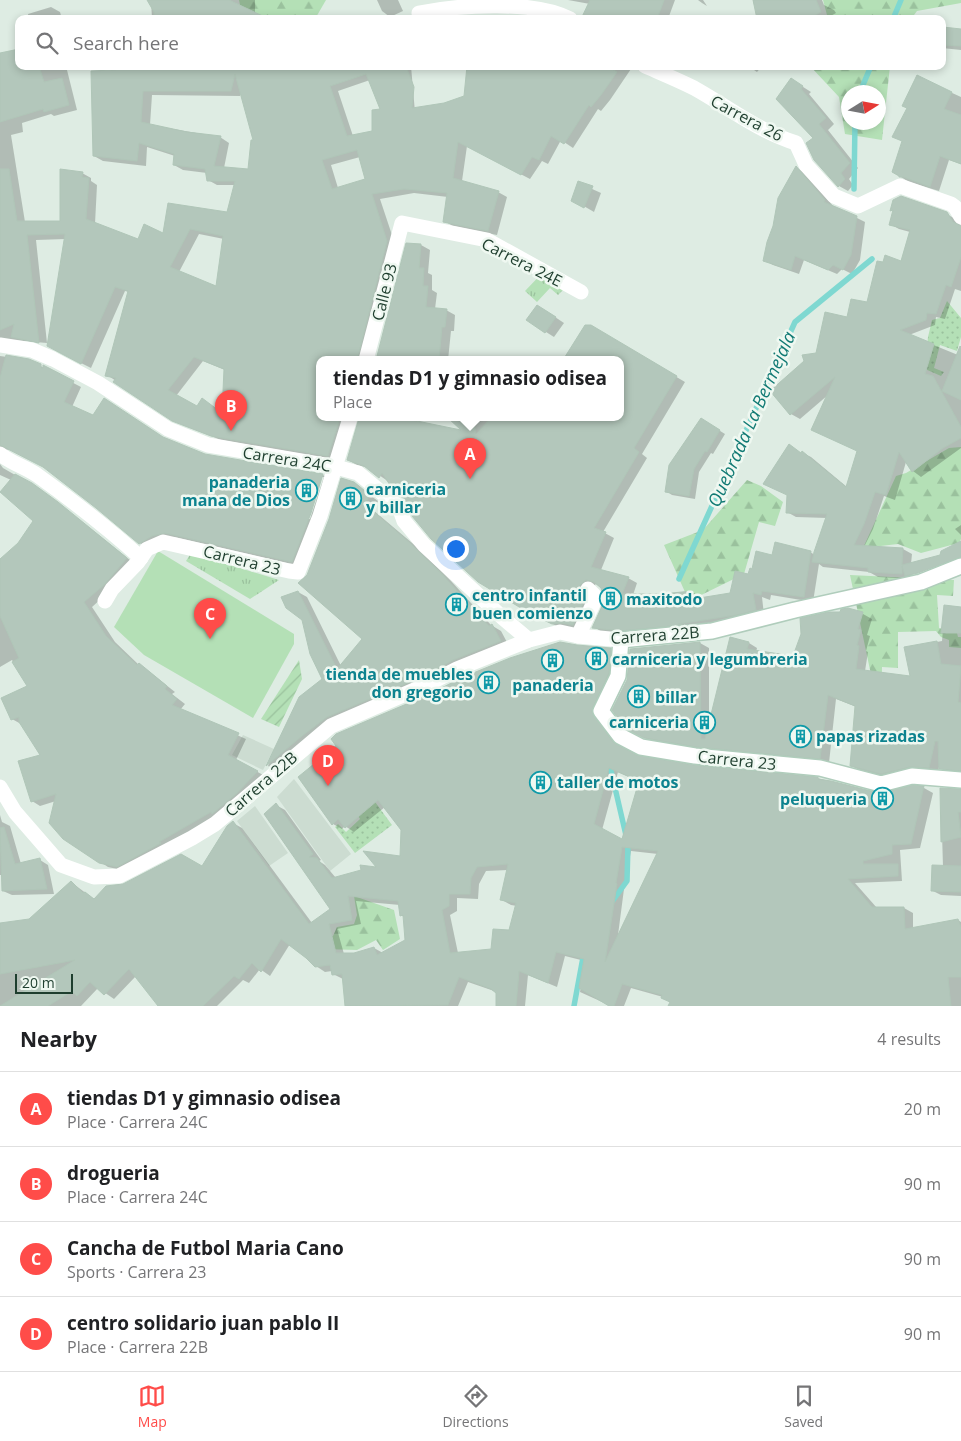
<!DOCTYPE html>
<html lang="en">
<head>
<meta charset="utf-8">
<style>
  body { margin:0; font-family:"Open Sans",sans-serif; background:#f6f6f6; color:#202124 }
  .compass { position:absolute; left:841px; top:85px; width:45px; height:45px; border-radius:50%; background:#fff; box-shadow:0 2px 8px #0003; rotate:79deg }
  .scale { position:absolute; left:15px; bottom:12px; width:58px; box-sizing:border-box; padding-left:5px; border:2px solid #1e3e2e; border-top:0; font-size:14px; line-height:18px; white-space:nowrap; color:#1e3e2e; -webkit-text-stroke:4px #eff8f1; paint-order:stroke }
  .you { position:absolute; left:455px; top:548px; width:18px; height:18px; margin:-12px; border:4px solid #fff; border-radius:50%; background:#1a73e8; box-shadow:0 0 0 8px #1a73e833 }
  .badge { display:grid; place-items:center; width:32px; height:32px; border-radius:50%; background:#ff4c49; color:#fff; font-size:16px; font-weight:700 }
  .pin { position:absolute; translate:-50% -41px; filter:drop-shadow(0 1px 2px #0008) }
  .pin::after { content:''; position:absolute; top:26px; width:18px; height:15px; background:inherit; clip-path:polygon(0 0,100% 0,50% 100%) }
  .popup { position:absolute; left:316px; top:356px; width:308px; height:65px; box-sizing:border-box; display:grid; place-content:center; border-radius:10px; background:#fff; filter:drop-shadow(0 1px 4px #0005); font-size:16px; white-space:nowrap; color:#757577 }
  .popup b { font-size:19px; color:#202124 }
  .popup::after { content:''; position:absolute; left:50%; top:100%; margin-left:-10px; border:10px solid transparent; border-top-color:#fff }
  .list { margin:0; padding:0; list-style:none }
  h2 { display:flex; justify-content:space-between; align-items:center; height:65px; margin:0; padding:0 20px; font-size:21px }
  h2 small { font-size:16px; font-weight:400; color:#757577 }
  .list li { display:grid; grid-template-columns:32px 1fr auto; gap:15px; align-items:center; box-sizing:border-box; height:75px; padding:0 20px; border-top:1px solid #e0e0e0 }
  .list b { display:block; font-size:19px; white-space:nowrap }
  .list p { margin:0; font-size:16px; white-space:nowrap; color:#757577 }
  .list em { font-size:16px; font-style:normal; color:#757577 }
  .icon { flex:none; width:28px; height:28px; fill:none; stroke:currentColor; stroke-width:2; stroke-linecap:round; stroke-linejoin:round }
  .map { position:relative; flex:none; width:961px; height:1006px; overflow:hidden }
  .search { position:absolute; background:#fff; box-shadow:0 2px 8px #0003; left:15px; right:15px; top:15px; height:55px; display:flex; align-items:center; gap:12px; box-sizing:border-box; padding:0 18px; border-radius:10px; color:#757577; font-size:19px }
  .sheet { height:365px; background:#fff }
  nav { display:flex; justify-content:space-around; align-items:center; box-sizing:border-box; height:70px; border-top:1px solid #e0e0e0; background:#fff; font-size:14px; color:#757577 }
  nav a { display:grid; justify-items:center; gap:2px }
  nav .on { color:#ff4c49 }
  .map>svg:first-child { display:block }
  .built { fill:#ccdcd1 }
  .grass { fill:url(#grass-dots) }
  .forest { fill:url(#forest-firs); fill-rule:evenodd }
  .park { fill:url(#park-tufts) }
  .garden { fill:url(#garden-furrows) }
  .pitch { fill:#b4e0b6 }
  .shadow { fill:#0003; fill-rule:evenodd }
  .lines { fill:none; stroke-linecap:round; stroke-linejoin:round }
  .stream { stroke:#7fd8d1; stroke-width:5.5 }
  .building { fill:#b3c7bb; stroke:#b0c6b8; fill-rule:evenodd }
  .secondary-casing { stroke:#b0cdbc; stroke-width:18 }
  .street { stroke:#fff; stroke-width:15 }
  .secondary { stroke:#fff; stroke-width:15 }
  .labels { text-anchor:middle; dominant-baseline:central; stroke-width:5; stroke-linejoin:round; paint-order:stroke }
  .street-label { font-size:16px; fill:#1e3e2e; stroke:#eff8f1 }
  .culture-label { font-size:16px; font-weight:bold; fill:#0d838f; stroke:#eff8f1; text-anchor:start }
  .water-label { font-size:18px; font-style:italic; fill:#117a74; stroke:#eff8f1 }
</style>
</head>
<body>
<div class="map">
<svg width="961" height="1006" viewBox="0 0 961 1006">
  <defs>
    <pattern id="grass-dots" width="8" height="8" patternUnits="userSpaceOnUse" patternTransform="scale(1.25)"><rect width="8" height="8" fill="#b4e0b6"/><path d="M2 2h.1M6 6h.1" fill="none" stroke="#9ac19d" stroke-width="1.8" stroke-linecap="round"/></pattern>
    <pattern id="forest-firs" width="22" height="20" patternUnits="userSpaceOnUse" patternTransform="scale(1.25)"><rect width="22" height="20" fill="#b4e0b6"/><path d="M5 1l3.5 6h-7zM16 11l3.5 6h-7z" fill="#9ac19d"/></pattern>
    <pattern id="park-tufts" width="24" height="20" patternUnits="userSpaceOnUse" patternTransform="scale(1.25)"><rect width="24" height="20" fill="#b4e0b6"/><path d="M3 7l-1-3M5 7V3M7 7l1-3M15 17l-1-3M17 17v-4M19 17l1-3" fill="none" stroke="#9ac19d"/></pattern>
    <pattern id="garden-furrows" width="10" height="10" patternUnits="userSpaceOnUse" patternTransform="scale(1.25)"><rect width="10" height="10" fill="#b4e0b6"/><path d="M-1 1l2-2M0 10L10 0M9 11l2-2" fill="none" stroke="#9ac19d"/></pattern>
  </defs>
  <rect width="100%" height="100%" fill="#deece3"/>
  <g class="built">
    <path d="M 243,735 L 274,749 L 263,770 L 232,755 Z"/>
    <path d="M 294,779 L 351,854 L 330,871 L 277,797 Z"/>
    <path d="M 255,806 L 288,853 L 269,866 L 237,821 Z"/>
  </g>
  <g class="grass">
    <path d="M 947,301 L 961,318 L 961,337 L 957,351 L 940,345 L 934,368 L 944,372 L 941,376 L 925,369 L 928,337 L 932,320 L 940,318 Z"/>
    <path d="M 334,746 L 392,825 L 355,853 L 335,827 L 338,824 L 346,832 L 360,819 L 352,805 L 363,795 L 327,753 Z"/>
  </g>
  <g class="forest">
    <path d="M 239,0 L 326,0 L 315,19 L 243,19 Z"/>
    <path d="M 823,0 L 961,0 L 961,3 L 917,11 L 911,19 L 821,19 L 827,15 Z"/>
    <path d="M 810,66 L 890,66 L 882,140 L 845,134 L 839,97 ZM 848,92 L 878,92 L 878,122 L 848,122 Z"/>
    <path d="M 961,447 L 961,539 L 959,543 L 921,553 L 898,544 L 863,548 L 896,476 L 906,473 L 949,448 Z"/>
    <path d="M 747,480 L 761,486 L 783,502 L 775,526 L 759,522 L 744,574 L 689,601 L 664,545 L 703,530 Z"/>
    <path d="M 850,575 L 954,580 L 953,596 L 937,595 L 939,628 L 957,633 L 958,637 L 961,637 L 961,648 L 949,647 L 949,640 L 941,637 L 936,631 L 898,632 L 898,668 L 882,667 L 881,722 Z"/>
    <path d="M 354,896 L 394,910 L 400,939 L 383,950 L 376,940 L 357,950 L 322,949 L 319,940 L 333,936 L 337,927 L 354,924 L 357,915 Z"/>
  </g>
  <g class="park">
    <path d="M 547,268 L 566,287 L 558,295 L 550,288 L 537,302 L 525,291 Z"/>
    <path d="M 191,553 L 279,580 L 250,599 L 186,561 Z"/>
  </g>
  <path class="garden" d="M 299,660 L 302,679 L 279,727 L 261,719 Z"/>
  <path class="pitch" d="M 158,551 L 294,634 L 294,644 L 253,718 L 144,655 L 114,627 Z"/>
  <g class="shadow">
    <path d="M 151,0 L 255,0 L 255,19 L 152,19 Z"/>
    <path d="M 377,0 L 398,0 L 403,11 L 390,17 L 382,11 Z"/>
    <path d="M 568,0 L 675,0 L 668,19 L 583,19 L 590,4 Z"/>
    <path d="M 698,0 L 703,0 L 707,6 L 702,3 Z"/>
    <path d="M 753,0 L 822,0 L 824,5 L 834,10 L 836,13 L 825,19 L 770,19 L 762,9 L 754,4 Z"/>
    <path d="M 51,7 L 60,12 L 62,19 L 29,19 L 28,14 Z"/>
    <path d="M 721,15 L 727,19 L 716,19 Z"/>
    <path d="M 942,28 L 961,30 L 961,50 L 942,48 Z"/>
    <path d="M 0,54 L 19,66 L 66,66 L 77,110 L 54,116 L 51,114 L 22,123 L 23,132 L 11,135 L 25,222 L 61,222 L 82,173 L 91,178 L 91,181 L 97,185 L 95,224 L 138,241 L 164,235 L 228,213 L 235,185 L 217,185 L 208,180 L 207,173 L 183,170 L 174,165 L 175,156 L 147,147 L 146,166 L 103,161 L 94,156 L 113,72 L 151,66 L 249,66 L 248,70 L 269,66 L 411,66 L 418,147 L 592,66 L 633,66 L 610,100 L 601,111 L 598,109 L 573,148 L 561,140 L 548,164 L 542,161 L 530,179 L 467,146 L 462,181 L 498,192 L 507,197 L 497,235 L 453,226 L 444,221 L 448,197 L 414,193 L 380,199 L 396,247 L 366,360 L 320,360 L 320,418 L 352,418 L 338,460 L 221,440 L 183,425 L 107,375 L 129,292 L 125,291 L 91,368 L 57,351 L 66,239 L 36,240 L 47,343 L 0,339 ZM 370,80 L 382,110 L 373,132 L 353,136 L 338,91 ZM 241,91 L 254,142 L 249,171 L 224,168 L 229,143 L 220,137 L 150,125 L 152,95 L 240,96 ZM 360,157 L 366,180 L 338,188 L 331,165 ZM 199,234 L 224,239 L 217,288 L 179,272 ZM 203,361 L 225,370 L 223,414 L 203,400 L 198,408 L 176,396 Z"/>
    <path d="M 748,66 L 762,66 L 757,72 Z"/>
    <path d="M 917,77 L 961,97 L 961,164 L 949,160 L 939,191 L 909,182 L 893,172 L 903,141 L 908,108 Z"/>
    <path d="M 800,85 L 811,92 L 809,94 L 834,124 L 828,130 L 858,168 L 849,179 L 853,185 L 848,191 L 839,186 L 815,138 L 777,99 Z"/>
    <path d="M 797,168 L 805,173 L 833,206 L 865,222 L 860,260 L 852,274 L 842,269 L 837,274 L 804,260 L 799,274 L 773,265 L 764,260 Z"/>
    <path d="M 579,183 L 601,193 L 594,212 L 582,205 Z"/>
    <path d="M 894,201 L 946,214 L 956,219 L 961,226 L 961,291 L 955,289 L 945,319 L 936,317 L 935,325 L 909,335 L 958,355 L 961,347 L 961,448 L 921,477 L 913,471 L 906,462 L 895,500 L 884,496 L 873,529 L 864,547 L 903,549 L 912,554 L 911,564 L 941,556 L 961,544 L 961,564 L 912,579 L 878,577 L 869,572 L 823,567 L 819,564 L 813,602 L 771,595 L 770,600 L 762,597 L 764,615 L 747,619 L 631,635 L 602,632 L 594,627 L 605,598 L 602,588 L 596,584 L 588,591 L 582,630 L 563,629 L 540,618 L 389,482 L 369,468 L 357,465 L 348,460 L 360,418 L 396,418 L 465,432 L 450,418 L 620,418 L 620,360 L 566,360 L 566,356 L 590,326 L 685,382 L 642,454 L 647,458 L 603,532 L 614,538 L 601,570 L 628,578 L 637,583 L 633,595 L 662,595 L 692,592 L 701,597 L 701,599 L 732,594 L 749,576 L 773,556 L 810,552 L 815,555 L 827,518 L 796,517 L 787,512 L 802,453 L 811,457 L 847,487 L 858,451 L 828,395 L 800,419 L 791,414 L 817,354 L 848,319 L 868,304 L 901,262 L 910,232 L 899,229 L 890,224 L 894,211 L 892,210 ZM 954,558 L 955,560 L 913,576 L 912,574 Z"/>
    <path d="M 407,244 L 421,245 L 430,250 L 428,273 L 432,275 L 432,290 L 437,293 L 435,309 L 446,310 L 455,315 L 454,331 L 451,331 L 448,360 L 377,360 Z"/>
    <path d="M 546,311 L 564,323 L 554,337 L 546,332 Z"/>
    <path d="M 0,356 L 29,360 L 81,387 L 72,407 L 94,417 L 165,439 L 204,455 L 323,475 L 331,480 L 300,566 L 174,537 L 148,548 L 140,543 L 97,507 L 44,467 L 11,449 L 5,450 L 0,457 ZM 321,477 L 324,477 L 310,519 L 308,519 Z"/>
    <path d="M 701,419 L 725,434 L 713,454 L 711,453 L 699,472 L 695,499 L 672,495 L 666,491 Z"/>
    <path d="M 0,464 L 3,468 L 36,487 L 53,499 L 135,564 L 112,589 L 92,607 L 115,642 L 139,665 L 147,670 L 175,692 L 172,694 L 185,704 L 180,710 L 246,739 L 236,760 L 265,776 L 244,799 L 126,871 L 108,867 L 99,861 L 56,801 L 40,806 L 32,801 L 42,756 L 21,724 L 12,719 L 3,698 L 28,686 L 12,660 L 0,667 L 0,584 L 19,544 L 35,521 L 11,480 L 0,475 Z"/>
    <path d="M 353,483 L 378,501 L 373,510 L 418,548 L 451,581 L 491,625 L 501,631 L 509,646 L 337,722 L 276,770 L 268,766 L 300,698 L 324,680 L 298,592 L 307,597 L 341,666 L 364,639 L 308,576 Z"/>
    <path d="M 961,525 L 961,535 L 955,529 Z"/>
    <path d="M 945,606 L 961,607 L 961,774 L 949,773 L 939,767 L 938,772 L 891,779 L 861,771 L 852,766 L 857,707 L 836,699 L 829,763 L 706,751 L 654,742 L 637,733 L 700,643 L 709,648 L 709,723 L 749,643 L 757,648 L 756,652 L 794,657 L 848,609 L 863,614 L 872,619 L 867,635 L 870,636 L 866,651 L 868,652 L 865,671 L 912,677 L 906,648 L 942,641 Z"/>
    <path d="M 610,650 L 619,655 L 600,718 L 621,748 L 636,757 L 694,767 L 817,778 L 879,794 L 913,787 L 924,788 L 933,793 L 920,848 L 900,850 L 902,881 L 855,883 L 877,908 L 904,908 L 913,913 L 913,929 L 958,920 L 961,922 L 961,1006 L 675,1006 L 663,997 L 631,988 L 624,1006 L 611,1006 L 580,992 L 585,961 L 565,956 L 557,987 L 528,975 L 525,1006 L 497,1006 L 497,992 L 468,982 L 458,1006 L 347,1006 L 343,979 L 333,974 L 332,971 L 325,972 L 316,966 L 290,944 L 270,976 L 260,969 L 249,983 L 243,980 L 217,1006 L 160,1006 L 136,976 L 114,999 L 98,988 L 81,1006 L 0,1006 L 0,949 L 71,882 L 95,900 L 124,886 L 203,867 L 233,823 L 242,828 L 312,923 L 332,909 L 276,805 L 285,810 L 321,860 L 319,861 L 325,865 L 336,878 L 379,869 L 402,858 L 402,830 L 385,807 L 354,832 L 345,826 L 342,829 L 333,824 L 299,778 ZM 618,772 L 640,782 L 622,840 L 602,830 ZM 631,851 L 658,854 L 618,935 L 624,889 ZM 508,870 L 502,900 L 511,905 L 517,906 L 510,932 L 492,950 L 458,953 L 450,915 L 457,911 L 457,898 L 478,899 L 479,884 L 486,871 ZM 356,901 L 400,905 L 401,915 L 404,917 L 406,941 L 383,953 L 374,948 L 354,954 L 344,954 L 337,929 L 361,924 Z"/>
    <path d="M 941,800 L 961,802 L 961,896 L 941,895 L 933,891 L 943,867 Z"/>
    <path d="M 0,815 L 2,822 L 10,826 L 21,864 L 40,860 L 48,865 L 54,894 L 12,895 L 3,891 L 2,875 L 0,875 Z"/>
  </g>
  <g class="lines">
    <g class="stream">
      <path d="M 893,19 L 901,0"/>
      <path d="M 860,92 L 871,66"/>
      <path d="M 854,189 L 855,122"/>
      <path d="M 679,579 L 795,322 L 872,259"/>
      <path d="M 609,762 L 628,844 L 627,881 L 611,903"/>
      <path d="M 574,1006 L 584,952"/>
    </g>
  </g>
  <g class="building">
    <path d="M 147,0 L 229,0 L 269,19 L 154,19 L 154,12 Z"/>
    <path d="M 590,0 L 664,0 L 657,19 L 634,19 L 626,16 L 624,19 L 581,19 Z"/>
    <path d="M 753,0 L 816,0 L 821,12 L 809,19 L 757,19 Z"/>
    <path d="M 943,27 L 961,29 L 961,46 L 942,45 Z"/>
    <path d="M 19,49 L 19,66 L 39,66 L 44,82 L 62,78 L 69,105 L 44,112 L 43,109 L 0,122 L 0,53 Z"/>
    <path d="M 142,66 L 234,66 L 245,69 L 265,66 L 406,66 L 414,87 L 412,108 L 444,103 L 464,96 L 467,66 L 607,66 L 617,72 L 601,95 L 591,107 L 589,105 L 564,144 L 551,136 L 539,160 L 532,157 L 521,175 L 458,142 L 453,178 L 499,191 L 488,231 L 443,222 L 447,193 L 404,189 L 372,194 L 387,241 L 357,360 L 320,360 L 320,418 L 340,418 L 328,456 L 211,436 L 172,421 L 113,382 L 116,378 L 105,376 L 128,291 L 115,287 L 81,364 L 47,346 L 65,234 L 27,235 L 39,343 L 11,337 L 14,324 L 0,330 L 0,169 L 9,169 L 17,221 L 60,221 L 60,169 L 83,172 L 82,177 L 89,178 L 86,219 L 138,239 L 144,224 L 163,233 L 168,203 L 227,212 L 235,181 L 207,181 L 205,169 L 173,165 L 174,154 L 139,143 L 137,161 L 93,156 L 91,71 L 112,70 ZM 235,74 L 253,140 L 251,140 L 248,169 L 214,166 L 221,136 L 187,132 L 141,122 L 143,91 L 231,91 ZM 366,74 L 380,109 L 372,110 L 372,131 L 347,136 L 330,86 ZM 357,150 L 365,179 L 332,189 L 322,160 ZM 190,229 L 223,236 L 216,286 L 170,267 ZM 194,357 L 224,369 L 222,413 L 202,398 L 197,406 L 168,390 Z"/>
    <path d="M 917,75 L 952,92 L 944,109 L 961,115 L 961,164 L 940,156 L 930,187 L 903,177 L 899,177 L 899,176 L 892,172 L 902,141 L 892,137 L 907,108 L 902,106 Z"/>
    <path d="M 791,78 L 803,86 L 801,89 L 826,118 L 819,124 L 850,163 L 841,173 L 845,179 L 838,187 L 814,160 L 806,143 L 813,138 L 776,99 Z"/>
    <path d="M 796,166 L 825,200 L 824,202 L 857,216 L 851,255 L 843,270 L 833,265 L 828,270 L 795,256 L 791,270 L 763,261 L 767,242 L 773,226 L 778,198 Z"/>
    <path d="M 578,181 L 593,186 L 584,208 L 571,201 Z"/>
    <path d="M 901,196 L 947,212 L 953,222 L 961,226 L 961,257 L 951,287 L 946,285 L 936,314 L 927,313 L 926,320 L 900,330 L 934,344 L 925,374 L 933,376 L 961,427 L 961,438 L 943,448 L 912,472 L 899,452 L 886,495 L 875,492 L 864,524 L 854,545 L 903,548 L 902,565 L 940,555 L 941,551 L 961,541 L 961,557 L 918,573 L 905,576 L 902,566 L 902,574 L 868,572 L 868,568 L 812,562 L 814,552 L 827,514 L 786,513 L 787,495 L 763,484 L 789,444 L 801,453 L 802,451 L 846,487 L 857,451 L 811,430 L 835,377 L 790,415 L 770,391 L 804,361 L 802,355 L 816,353 L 825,312 L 847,317 L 851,299 L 867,302 L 877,261 L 883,262 L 885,255 L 901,261 L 910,230 L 889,225 L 893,210 L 890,211 L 893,200 Z"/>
    <path d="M 406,243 L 421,244 L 419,268 L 424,268 L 423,286 L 428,286 L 426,307 L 447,309 L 445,327 L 442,327 L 439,360 L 376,360 Z"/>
    <path d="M 537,305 L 556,317 L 545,333 L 526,320 Z"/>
    <path d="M 585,325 L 591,325 L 677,376 L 634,448 L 639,452 L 594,528 L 606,532 L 591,567 L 629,577 L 622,594 L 662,594 L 692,591 L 693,599 L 730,593 L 735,571 L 748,574 L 750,568 L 752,569 L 756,551 L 772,555 L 775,542 L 811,551 L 804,597 L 762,591 L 761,595 L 753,593 L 756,610 L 737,615 L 678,624 L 682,625 L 621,631 L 592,628 L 603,604 L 604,598 L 601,588 L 594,582 L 586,580 L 579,586 L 579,592 L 585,599 L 573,625 L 562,623 L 552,624 L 529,613 L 478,582 L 431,539 L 412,516 L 405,500 L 394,491 L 382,473 L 379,478 L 364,466 L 347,460 L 359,418 L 402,418 L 461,430 L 448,418 L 473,418 L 476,434 L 491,418 L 620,418 L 620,360 L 563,360 Z"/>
    <path d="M 960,346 L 961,347 L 961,400 L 942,391 Z"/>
    <path d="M 6,355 L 29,359 L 41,364 L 41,368 L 43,368 L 43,365 L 74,381 L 64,402 L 93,415 L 104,398 L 163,437 L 205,454 L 323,474 L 311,513 L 292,562 L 165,533 L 152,536 L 139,544 L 96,508 L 43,467 L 0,445 L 0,378 Z"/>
    <path d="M 701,418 L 720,430 L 707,452 L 705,451 L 694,469 L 689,496 L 665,492 L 669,465 Z"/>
    <path d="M 15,474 L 32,483 L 58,502 L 127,558 L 104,585 L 84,602 L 106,636 L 137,665 L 139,663 L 167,686 L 165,689 L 177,699 L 172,705 L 239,733 L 228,755 L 258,771 L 236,794 L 212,814 L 211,812 L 159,842 L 161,843 L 117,867 L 99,863 L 63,839 L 49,823 L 56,794 L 31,802 L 18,761 L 40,755 L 19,722 L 19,717 L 11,720 L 1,698 L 27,686 L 12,662 L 19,658 L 0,616 L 0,559 L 18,543 L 33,521 L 0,492 Z"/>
    <path d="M 341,478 L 354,482 L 370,495 L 365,504 L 409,542 L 442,574 L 489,626 L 492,624 L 501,641 L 453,660 L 422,677 L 327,717 L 302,736 L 266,766 L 299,697 L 322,679 L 310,654 L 302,620 L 286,608 L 281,597 L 298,591 L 337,669 L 362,639 L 298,583 L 307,575 L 329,519 Z"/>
    <path d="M 944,605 L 961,607 L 961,633 L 941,633 Z"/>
    <path d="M 848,608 L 863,612 L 858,629 L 861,630 L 857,645 L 859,646 L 856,669 L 910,676 L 904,647 L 937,641 L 941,664 L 961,666 L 958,702 L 961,703 L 961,771 L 939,769 L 938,741 L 935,741 L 929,768 L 910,767 L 881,774 L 850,766 L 855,706 L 828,695 L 820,759 L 696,747 L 644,738 L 626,729 L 612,710 L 627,680 L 630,649 L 700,642 L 701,739 L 705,739 L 730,637 L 749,642 L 747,649 L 793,656 L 801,634 L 800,618 L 828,612 L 840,612 L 841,609 Z"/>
    <path d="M 560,642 L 577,645 L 611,648 L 609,673 L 593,707 L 592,712 L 613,742 L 637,755 L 694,765 L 818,777 L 818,779 L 831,781 L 879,793 L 913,785 L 924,786 L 911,844 L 892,845 L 892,854 L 863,861 L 863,864 L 898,864 L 898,876 L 848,879 L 872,907 L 904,907 L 905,929 L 958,919 L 961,927 L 961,977 L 948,977 L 951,1006 L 668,1006 L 670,1002 L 661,998 L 662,995 L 622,984 L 614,1006 L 609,1006 L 579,988 L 584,959 L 556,952 L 548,983 L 519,971 L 516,1006 L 496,1006 L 496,993 L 491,989 L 459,977 L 448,1005 L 345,1006 L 342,974 L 332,975 L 330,965 L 315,967 L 306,958 L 281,939 L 261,972 L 252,963 L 239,979 L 234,976 L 203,1006 L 158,1006 L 129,969 L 104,995 L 90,982 L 77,996 L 72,991 L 48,1006 L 0,1006 L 75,960 L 0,974 L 0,923 L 29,919 L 71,881 L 83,893 L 85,892 L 94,899 L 106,886 L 123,884 L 181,854 L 202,866 L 227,826 L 233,821 L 309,924 L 330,909 L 264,814 L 276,803 L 313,854 L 309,857 L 317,858 L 332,878 L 361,870 L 360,865 L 376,867 L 363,851 L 400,856 L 401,830 L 378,800 L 345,828 L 338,819 L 332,825 L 298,777 L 336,746 L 331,739 L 336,734 L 430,694 L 461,678 L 510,658 ZM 609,768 L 639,781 L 622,839 L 594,824 ZM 622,847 L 658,851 L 605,962 L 617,884 L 616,883 ZM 508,864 L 500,900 L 516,903 L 509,930 L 493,929 L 491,949 L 450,953 L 442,910 L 449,906 L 449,894 L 470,894 L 471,878 L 477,867 ZM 348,896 L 398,901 L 400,916 L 403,915 L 405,940 L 377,955 L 374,947 L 354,953 L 336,953 L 329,924 L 352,920 Z"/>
    <path d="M 940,788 L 961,789 L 961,812 L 958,812 L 961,837 L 941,842 Z"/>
    <path d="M 4,827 L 15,864 L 40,858 L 47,889 L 2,891 L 0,828 Z"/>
    <path d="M 932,865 L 961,866 L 961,892 L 931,891 Z"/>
  </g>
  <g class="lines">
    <defs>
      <path id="secondary" d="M 961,566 L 921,582 L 795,610 L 712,631 L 621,640 L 618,676 L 601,711 L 620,736 L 641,747 L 695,756 L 820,768 L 881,784 L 912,776 L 961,780"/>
    </defs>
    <use href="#secondary" class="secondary-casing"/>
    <g class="street">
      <path d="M 419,13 C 460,5 534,0 570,19"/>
      <path d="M 645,66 C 661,73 678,80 694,88 C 728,107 758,131 796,143 L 806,165 L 834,196 L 858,206 L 900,186 L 951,204 L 955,207 L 961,217"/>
      <path d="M 0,345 L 32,350 L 53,359 L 98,383 L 168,429 L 208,445 L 336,467 L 358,473 L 399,507 L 404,521 L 424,545 L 503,618 L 529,640"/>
      <path d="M 366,360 L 402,223 L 487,240 L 581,292"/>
      <path d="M 0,454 C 11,463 25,467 37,475 C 73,501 108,528 141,558"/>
      <path d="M 105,601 L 112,589 L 138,562 L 147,549 L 163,542 L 289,571 L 298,572 L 320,516 L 350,418"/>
      <path d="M 578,636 L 595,600 L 594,595 L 588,589"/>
      <path d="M 0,787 L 15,812 L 61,865 L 94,877 L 119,876 L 192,838 L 215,824 L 331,726 L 426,685 L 457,669 L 529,640 L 560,632 L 578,636 L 621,640"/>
    </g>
    <use href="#secondary" class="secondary"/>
  </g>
  <defs>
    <symbol id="building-ring" viewBox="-11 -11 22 22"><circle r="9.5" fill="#eff8f1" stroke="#0f9aa8" stroke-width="1.5"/><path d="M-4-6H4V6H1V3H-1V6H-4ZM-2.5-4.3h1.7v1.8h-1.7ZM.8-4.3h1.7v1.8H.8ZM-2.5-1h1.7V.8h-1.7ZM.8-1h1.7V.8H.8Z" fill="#0f9aa8"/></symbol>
  </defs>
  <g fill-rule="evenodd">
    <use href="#building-ring" x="294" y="478" width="25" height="25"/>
    <use href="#building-ring" x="338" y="486" width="25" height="25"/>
    <use href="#building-ring" x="598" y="586" width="25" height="25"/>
    <use href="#building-ring" x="444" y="592" width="25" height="25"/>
    <use href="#building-ring" x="584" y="646" width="25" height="25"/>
    <use href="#building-ring" x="540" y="648" width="25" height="25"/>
    <use href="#building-ring" x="476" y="670" width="25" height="25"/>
    <use href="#building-ring" x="626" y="684" width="25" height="25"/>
    <use href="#building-ring" x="692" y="710" width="25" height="25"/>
    <use href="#building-ring" x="788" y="724" width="25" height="25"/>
    <use href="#building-ring" x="528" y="770" width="25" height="25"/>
    <use href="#building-ring" x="870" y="786" width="25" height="25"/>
  </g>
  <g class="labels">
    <g class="street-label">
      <text transform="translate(747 118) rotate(28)">Carrera 26</text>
      <text transform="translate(522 262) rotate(27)">Carrera 24E</text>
      <text transform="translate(384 292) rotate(-76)">Calle 93</text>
      <text transform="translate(287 459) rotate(9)">Carrera 24C</text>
      <text transform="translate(242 560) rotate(14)">Carrera 23</text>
      <text transform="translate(655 635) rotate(-4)">Carrera 22B</text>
      <text transform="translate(737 760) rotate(6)">Carrera 23</text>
      <text transform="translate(261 784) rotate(-41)">Carrera 22B</text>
    </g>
    <g class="culture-label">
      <text x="290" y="482" text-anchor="end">panaderia<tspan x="290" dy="18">mana de Dios</tspan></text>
      <text x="366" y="489">carniceria<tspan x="366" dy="18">y billar</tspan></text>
      <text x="472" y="595">centro infantil<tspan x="472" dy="18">buen comienzo</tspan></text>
      <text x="626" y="599">maxitodo</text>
      <text x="612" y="659">carniceria y legumbreria</text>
      <text x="473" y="674" text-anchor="end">tienda de muebles<tspan x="473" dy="18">don gregorio</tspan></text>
      <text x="553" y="685" text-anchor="middle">panaderia</text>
      <text x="655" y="697">billar</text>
      <text x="689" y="722" text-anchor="end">carniceria</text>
      <text x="816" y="736">papas rizadas</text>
      <text x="557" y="782">taller de motos</text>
      <text x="867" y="799" text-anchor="end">peluqueria</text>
    </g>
    <g class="water-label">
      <text transform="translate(751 419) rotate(-66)">Quebrada La Bermejala</text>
    </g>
  </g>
</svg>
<svg class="compass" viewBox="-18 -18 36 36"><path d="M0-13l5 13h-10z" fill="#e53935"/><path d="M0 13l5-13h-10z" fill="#757577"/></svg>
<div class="scale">20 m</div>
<div class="you"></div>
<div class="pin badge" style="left:470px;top:479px">A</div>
<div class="popup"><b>tiendas D1 y gimnasio odisea</b>Place</div>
<div class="pin badge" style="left:231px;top:431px">B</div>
<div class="pin badge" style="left:210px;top:639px">C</div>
<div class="pin badge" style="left:328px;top:786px">D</div>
<div class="search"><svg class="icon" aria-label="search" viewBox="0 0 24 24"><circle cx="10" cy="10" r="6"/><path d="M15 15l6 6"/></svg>Search here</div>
</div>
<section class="sheet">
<h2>Nearby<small>4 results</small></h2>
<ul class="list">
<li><span class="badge">A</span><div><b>tiendas D1 y gimnasio odisea</b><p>Place · Carrera 24C</p></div><em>20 m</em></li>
<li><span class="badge">B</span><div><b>drogueria</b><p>Place · Carrera 24C</p></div><em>90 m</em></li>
<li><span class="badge">C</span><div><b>Cancha de Futbol Maria Cano</b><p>Sports · Carrera 23</p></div><em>90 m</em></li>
<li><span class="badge">D</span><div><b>centro solidario juan pablo II</b><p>Place · Carrera 22B</p></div><em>90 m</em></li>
</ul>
</section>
<nav>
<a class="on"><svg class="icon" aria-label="map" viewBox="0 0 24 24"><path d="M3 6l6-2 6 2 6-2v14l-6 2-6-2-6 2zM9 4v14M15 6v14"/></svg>Map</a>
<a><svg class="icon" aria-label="directions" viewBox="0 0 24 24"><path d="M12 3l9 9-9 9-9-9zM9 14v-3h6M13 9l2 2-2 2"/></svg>Directions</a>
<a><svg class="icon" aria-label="saved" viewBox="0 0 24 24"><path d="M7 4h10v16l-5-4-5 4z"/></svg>Saved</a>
</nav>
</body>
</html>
